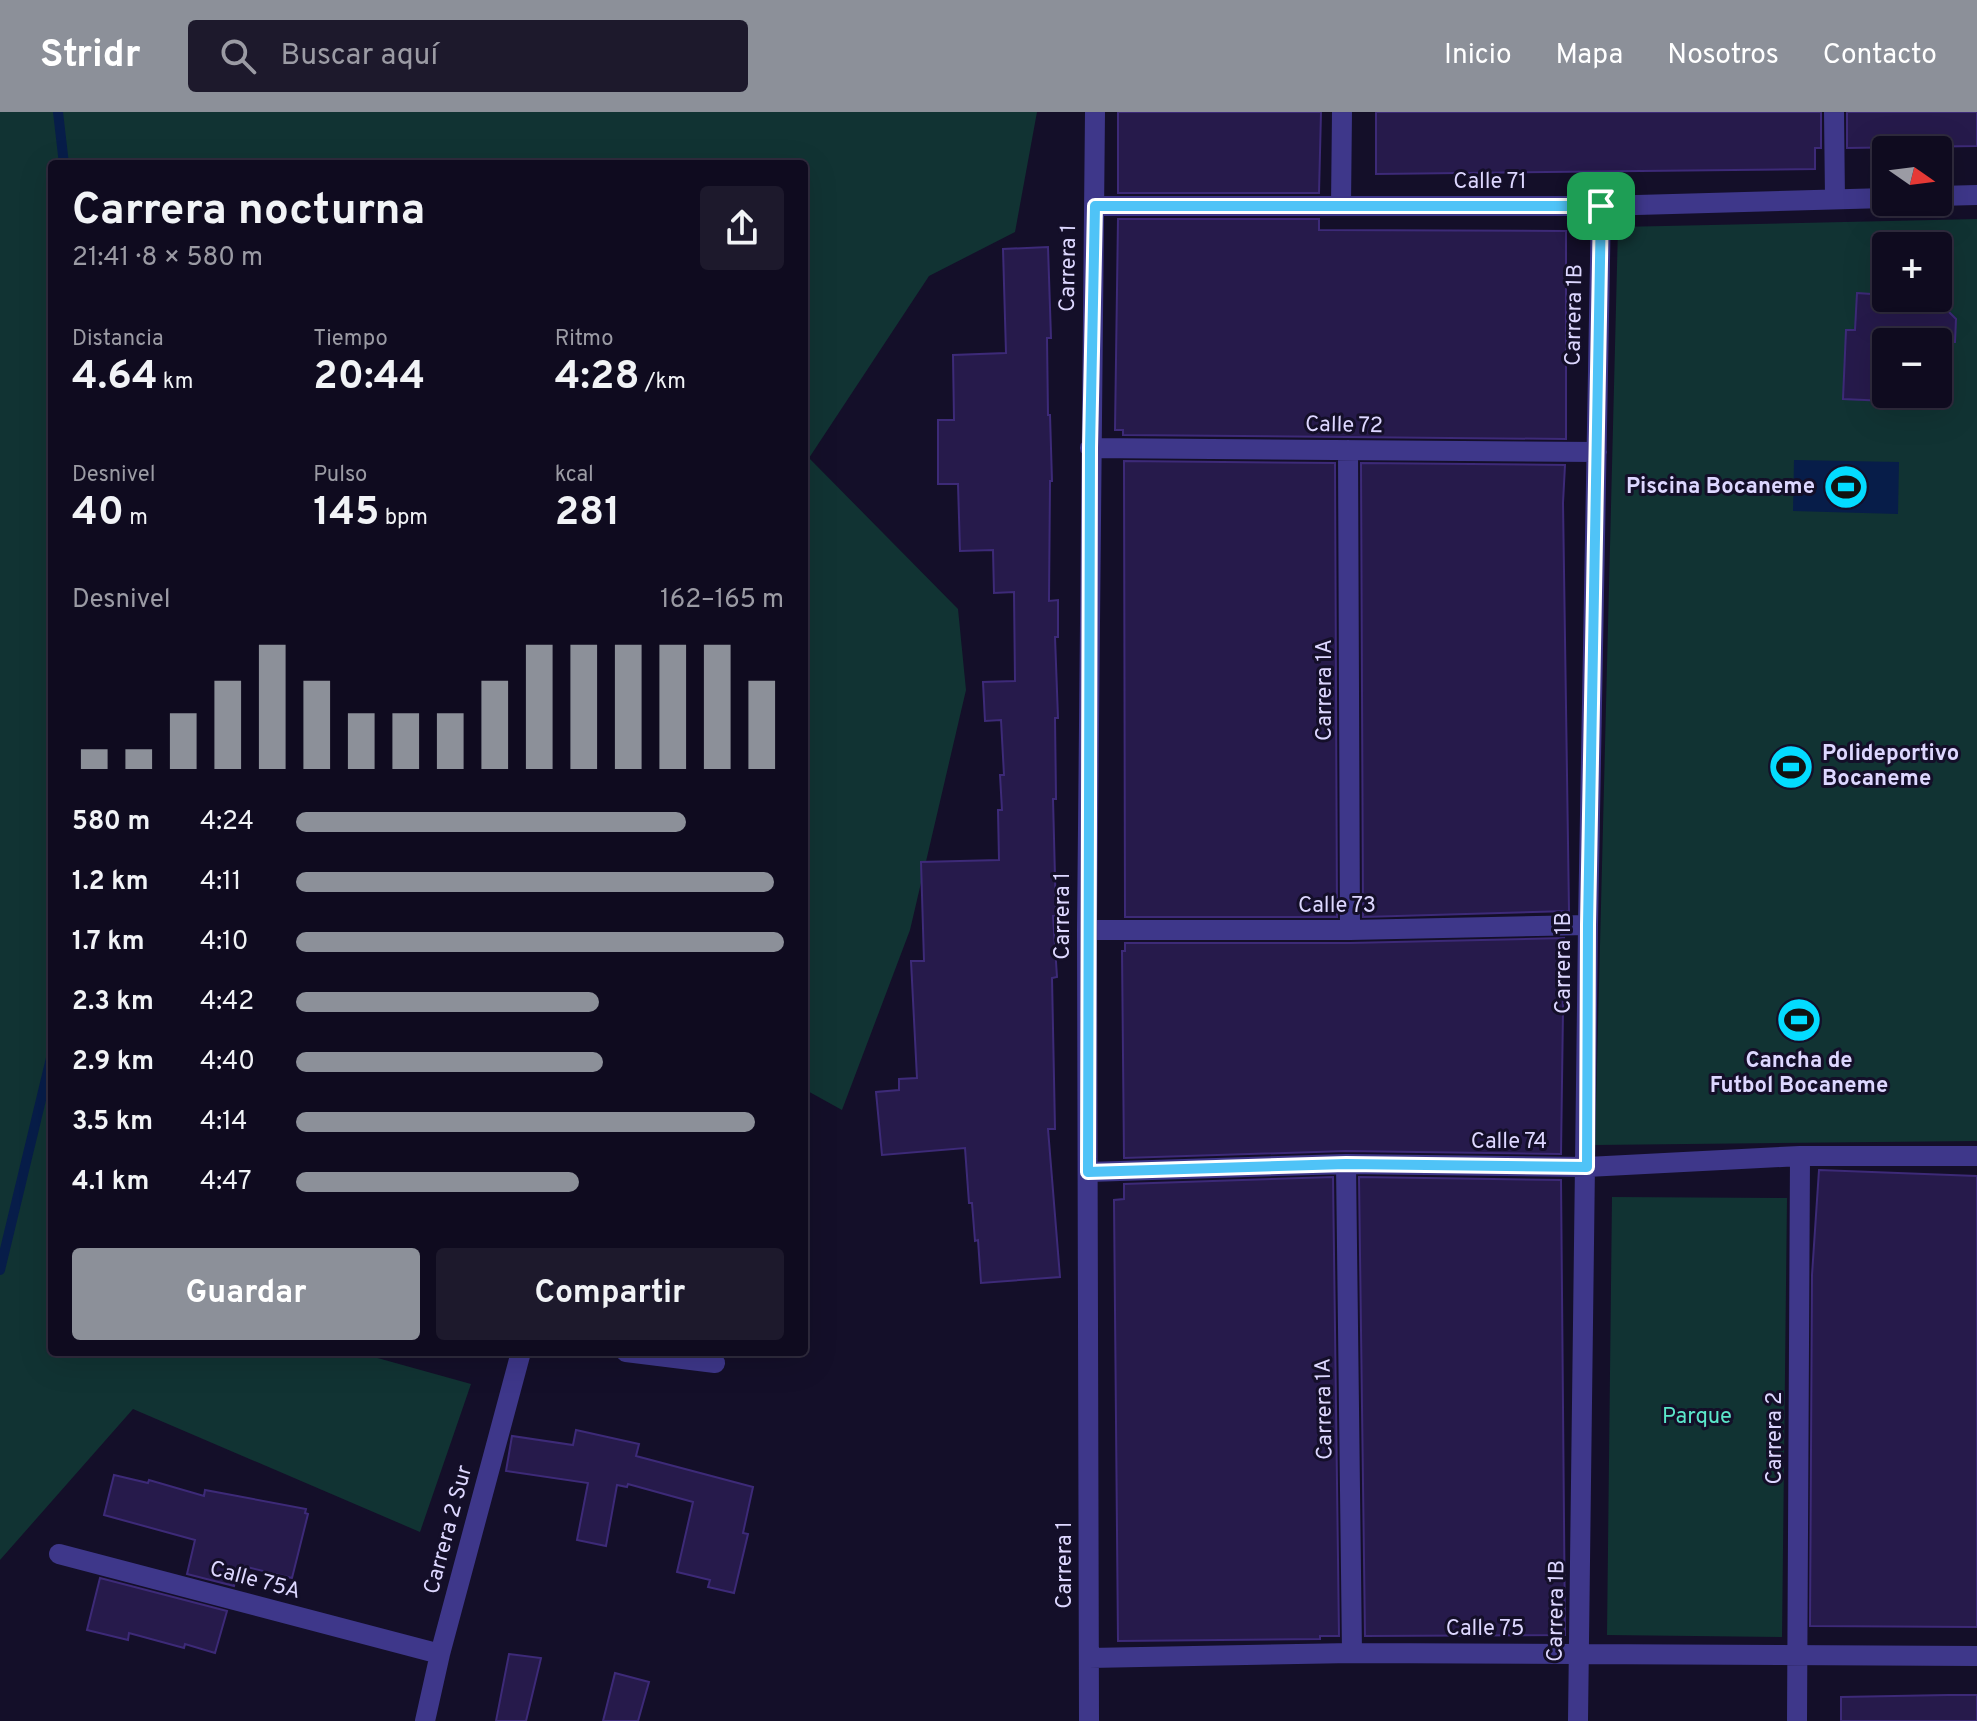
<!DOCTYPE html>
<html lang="es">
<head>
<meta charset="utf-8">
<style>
  :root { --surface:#0f0b1f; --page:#1d192c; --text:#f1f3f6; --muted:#9b9ba4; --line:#2f2b3d; --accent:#8c9099 }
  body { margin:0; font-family:Overpass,sans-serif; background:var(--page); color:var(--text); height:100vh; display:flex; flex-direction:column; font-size:30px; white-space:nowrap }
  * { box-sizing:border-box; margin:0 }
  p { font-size:26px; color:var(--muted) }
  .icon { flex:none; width:44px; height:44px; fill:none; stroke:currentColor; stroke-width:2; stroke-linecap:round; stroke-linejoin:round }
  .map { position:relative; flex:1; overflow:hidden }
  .side { position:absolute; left:48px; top:48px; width:760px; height:1196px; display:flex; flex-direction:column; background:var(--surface); border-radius:8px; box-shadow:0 8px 32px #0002,0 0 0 2px var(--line) }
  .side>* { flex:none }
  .needle { width:52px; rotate:104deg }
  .fabs { position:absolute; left:1872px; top:24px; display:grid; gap:16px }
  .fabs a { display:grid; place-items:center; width:80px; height:80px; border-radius:8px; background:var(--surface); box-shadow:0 8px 32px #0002,0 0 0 2px var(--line); font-size:40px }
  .pin { position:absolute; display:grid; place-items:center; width:68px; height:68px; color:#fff; margin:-34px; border-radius:16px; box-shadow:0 4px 12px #0006 }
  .round { display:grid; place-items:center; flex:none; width:84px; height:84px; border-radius:8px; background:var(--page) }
  .headline { display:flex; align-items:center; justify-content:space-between; height:136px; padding:0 24px }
  h1 { font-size:44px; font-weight:700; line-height:60px }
  .figures { display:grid; grid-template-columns:repeat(3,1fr); gap:12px; height:136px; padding:8px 24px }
  .figures div { display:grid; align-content:center }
  .figures b { font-size:40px; font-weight:700 }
  .figures small { font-size:22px; font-weight:400 }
  .figures p { font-size:22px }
  .chart { height:224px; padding:16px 24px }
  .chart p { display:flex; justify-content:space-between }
  .chart svg { width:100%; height:144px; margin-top:8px; stroke:var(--accent); stroke-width:6 }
  .primary-button { display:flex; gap:16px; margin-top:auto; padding:16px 24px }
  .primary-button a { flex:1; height:92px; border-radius:8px; background:var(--accent); color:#fff; font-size:32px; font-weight:700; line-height:92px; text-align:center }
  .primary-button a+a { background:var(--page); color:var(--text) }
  ul { padding:0 24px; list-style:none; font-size:26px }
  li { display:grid; grid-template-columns:128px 96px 1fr; align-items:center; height:60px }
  li i { height:20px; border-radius:10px; background:var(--accent) }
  header { display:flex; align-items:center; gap:48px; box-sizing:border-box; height:112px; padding:0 40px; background:var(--accent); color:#fff }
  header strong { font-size:38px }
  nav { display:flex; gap:44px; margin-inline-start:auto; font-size:28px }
  .search { width:560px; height:72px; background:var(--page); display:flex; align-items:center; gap:20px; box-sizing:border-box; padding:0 28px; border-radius:8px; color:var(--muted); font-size:30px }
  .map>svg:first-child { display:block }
  .green { fill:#133; fill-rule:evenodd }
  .water { fill:#071d49 }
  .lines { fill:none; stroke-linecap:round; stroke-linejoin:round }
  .stream { stroke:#071d49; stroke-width:10 }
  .building { fill:#261a4b; stroke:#3d2a78; stroke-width:2 }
  .minor { stroke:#3e378a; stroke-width:20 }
  .route-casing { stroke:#fff; stroke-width:16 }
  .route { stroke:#4fc3f7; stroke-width:10 }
  .labels { text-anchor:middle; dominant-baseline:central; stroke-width:6; stroke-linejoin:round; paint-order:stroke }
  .street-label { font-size:22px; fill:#ddd7ff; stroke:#140f29 }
  .poi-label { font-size:22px; font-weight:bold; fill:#ddd7ff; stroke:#140f29; text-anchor:end }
  .park-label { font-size:22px; fill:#5be7ca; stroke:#140f29 }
</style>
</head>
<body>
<header>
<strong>Stridr</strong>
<div class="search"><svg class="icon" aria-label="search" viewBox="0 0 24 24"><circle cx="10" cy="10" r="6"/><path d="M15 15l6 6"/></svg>Buscar aquí</div>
<nav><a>Inicio</a><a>Mapa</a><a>Nosotros</a><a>Contacto</a></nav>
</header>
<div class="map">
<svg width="1977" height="1609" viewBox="0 0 1977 1609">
  <rect width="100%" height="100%" fill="#140f29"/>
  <path class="green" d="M0,0H1037L1015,120L929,164L809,346L958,497L966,578L910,818L842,998L804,977V52H52V1240H356L471,1272L420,1420L133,1297L0,1448Z
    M1977,107V1029L1595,1033L1618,115ZM1886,134H1938V186H1886ZM1886,230H1938V282H1886Z
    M1612,1085L1787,1086L1782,1525L1607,1523Z"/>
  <path class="water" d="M1794,348L1899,350L1898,402L1793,399Z"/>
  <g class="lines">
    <path class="stream" d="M58,0L64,52
      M0,1158L52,942"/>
  </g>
  <path class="building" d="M1118,0H1321L1319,81H1118Z
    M1376,0H1821V36H1815V57L1376,62Z
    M1847,0H1977V34L1847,36Z
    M1118,107H1319V118L1566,119V327L1123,323V318H1115Z
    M1048,135L1051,226H1047L1048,303H1050L1052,369H1050L1049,489L1058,488V525H1055L1058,606H1055L1056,687H1053L1056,804H1053L1057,865L1052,866L1055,1017H1048L1060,1165L981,1171L978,1128L975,1129L972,1091H969L965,1036L882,1043L876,980L899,978V967L917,966L911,849H924L921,750L999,748L998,698H1002L1000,663H1004L1001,608L985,609L983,570L1015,569L1014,480L994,481L993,438L960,439L958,372H938V308H954L953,243L1006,241L1003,137Z
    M1857,181L1886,183V186H1935L1956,207L1955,230H1886V289L1843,287L1846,218H1855Z
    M1124,349L1335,351L1337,805H1125Z
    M1361,351L1565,353L1563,391L1569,799L1363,805Z
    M1564,826L1561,1042L1346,1039L1124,1046L1122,839H1125V831H1350Z
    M1819,1058L1977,1064V1515L1810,1514L1812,1163Z
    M1333,1065L1339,1524H1320V1527L1118,1529L1114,1088L1124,1087V1072Z
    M1359,1065L1561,1068L1565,1523L1365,1524Z
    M576,1318L639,1332L636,1344L753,1375L743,1421L748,1422L734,1481L708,1475L710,1468L677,1460L693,1390L628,1372L627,1375L617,1373L606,1434L577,1428L588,1371L506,1359L512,1324L573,1333Z
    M114,1363L148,1371L149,1368L204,1384L205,1378L306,1397L305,1401L308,1402L292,1466L239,1453L234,1474L187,1462L195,1428L104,1403Z
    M100,1466L227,1499L215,1541L185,1532L184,1536L129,1521L128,1528L87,1518Z
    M509,1542L541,1546L526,1609H496Z
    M615,1561L649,1570L638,1609H603Z
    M1948,1583H1977V1609H1841V1585Z"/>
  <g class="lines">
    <path class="minor" d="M1834,0L1835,87
      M1938,84L1977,83
      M1341,93L1342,0
      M1095,94H1601L1886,86
      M1090,336L1597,340
      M1348,338L1350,818
      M1087,818H1350L1588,813
      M1346,1052L1352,1541
      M1088,1060L1346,1052L1587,1055L1800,1044H1977
      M626,1240L715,1251
      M59,1442L440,1542
      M1089,1546L1352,1541L1977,1544
      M425,1609L440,1542L521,1240
      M1089,1609L1087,818L1095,0
      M1578,1609L1588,813L1601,94
      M1797,1609L1800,1044"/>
  </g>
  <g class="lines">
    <g class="route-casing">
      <path id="route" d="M1095,94H1601L1588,813L1587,1055L1346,1052L1088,1060L1090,336Z"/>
    </g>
    <use href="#route" class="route"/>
  </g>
  <defs>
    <g id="stadium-disc" transform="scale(2.3)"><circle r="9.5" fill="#03dbff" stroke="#140f29"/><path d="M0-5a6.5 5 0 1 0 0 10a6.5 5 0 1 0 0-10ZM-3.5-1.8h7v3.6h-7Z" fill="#111"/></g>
  </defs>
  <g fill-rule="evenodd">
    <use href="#stadium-disc" x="1846" y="375"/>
    <use href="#stadium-disc" x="1791" y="655"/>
    <use href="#stadium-disc" x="1799" y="908"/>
  </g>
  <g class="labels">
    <g class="street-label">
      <text x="1490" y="70">Calle 71</text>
      <text transform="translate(1069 156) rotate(-89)">Carrera 1</text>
      <text transform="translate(1575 203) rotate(-89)">Carrera 1B</text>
      <text transform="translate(1344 314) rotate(1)">Calle 72</text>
      <text transform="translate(1325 578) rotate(-90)">Carrera 1A</text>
      <text x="1337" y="794">Calle 73</text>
      <text transform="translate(1063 804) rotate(-90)">Carrera 1</text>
      <text transform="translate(1564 851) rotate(-90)">Carrera 1B</text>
      <text x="1509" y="1030">Calle 74</text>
      <text transform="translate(1325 1297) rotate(-91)">Carrera 1A</text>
      <text transform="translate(1775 1326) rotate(-90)">Carrera 2</text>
      <text transform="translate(449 1418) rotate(-75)">Carrera 2 Sur</text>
      <text transform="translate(1065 1453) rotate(-90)">Carrera 1</text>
      <text transform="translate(255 1469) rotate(15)">Calle 75A</text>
      <text transform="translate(1557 1499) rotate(-89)">Carrera 1B</text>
      <text x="1485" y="1517">Calle 75</text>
    </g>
    <g class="poi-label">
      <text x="1815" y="375">Piscina Bocaneme</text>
      <text x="1822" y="642" text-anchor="start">Polideportivo<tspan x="1822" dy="25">Bocaneme</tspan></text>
      <text x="1799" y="949" text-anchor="middle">Cancha de<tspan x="1799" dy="25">Futbol Bocaneme</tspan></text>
    </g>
    <g class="park-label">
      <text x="1697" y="1305">Parque</text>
    </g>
  </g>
</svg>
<div class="fabs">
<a><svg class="needle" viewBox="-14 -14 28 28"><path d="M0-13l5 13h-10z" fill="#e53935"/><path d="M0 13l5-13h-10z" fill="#9b9ba4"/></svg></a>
<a>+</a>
<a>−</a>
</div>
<div class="pin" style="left:1601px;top:94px;background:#1e9e55"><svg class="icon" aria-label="arrive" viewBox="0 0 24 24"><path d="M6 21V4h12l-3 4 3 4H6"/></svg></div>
<section class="side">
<div class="headline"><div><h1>Carrera nocturna</h1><p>21:41 · 8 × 580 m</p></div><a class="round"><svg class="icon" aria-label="share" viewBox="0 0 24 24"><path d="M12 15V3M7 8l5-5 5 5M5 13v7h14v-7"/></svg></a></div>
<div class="figures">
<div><p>Distancia</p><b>4.64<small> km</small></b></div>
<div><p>Tiempo</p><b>20:44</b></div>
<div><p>Ritmo</p><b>4:28<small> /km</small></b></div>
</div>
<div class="figures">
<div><p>Desnivel</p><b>40<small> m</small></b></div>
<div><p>Pulso</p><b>145<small> bpm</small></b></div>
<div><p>kcal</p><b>281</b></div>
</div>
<div class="chart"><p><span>Desnivel</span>162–165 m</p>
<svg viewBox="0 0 160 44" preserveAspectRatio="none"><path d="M5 44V38M15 44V38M25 44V27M35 44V17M45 44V6M55 44V17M65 44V27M75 44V27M85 44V27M95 44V17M105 44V6M115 44V6M125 44V6M135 44V6M145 44V6M155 44V17"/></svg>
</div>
<ul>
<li><b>580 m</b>4:24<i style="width:80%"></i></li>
<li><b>1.2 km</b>4:11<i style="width:98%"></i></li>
<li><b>1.7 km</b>4:10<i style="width:100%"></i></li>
<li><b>2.3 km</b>4:42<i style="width:62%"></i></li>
<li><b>2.9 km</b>4:40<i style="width:63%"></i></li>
<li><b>3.5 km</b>4:14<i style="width:94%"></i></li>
<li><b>4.1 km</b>4:47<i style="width:58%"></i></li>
</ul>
<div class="primary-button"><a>Guardar</a><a>Compartir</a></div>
</section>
</div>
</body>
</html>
